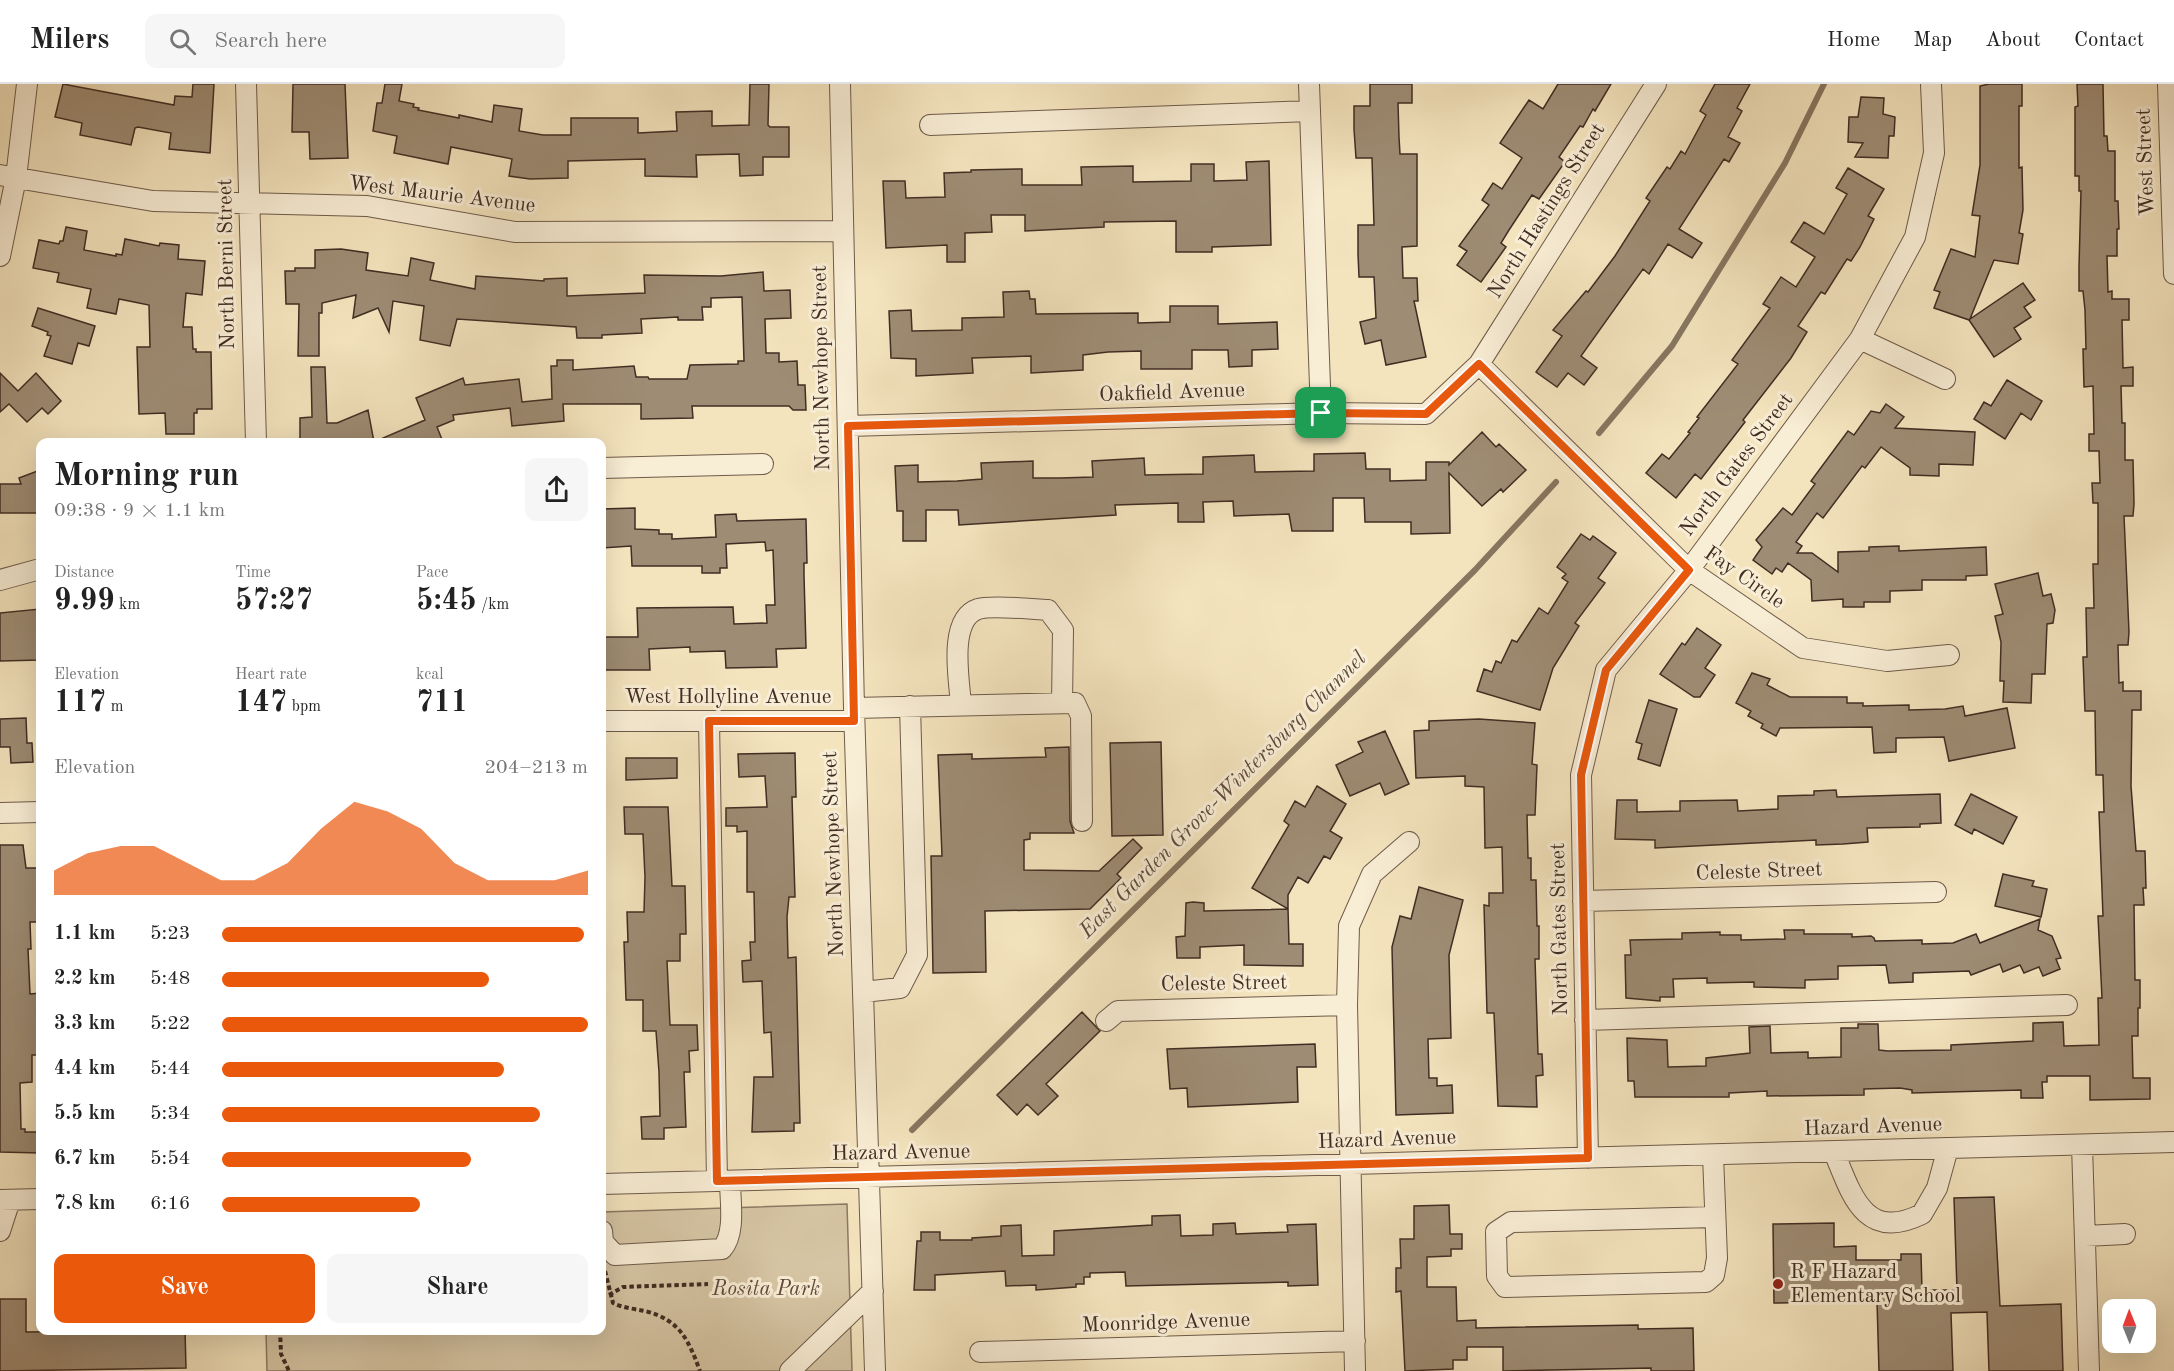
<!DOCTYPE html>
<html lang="en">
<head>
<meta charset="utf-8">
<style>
  :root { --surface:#fff; --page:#f6f6f6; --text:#222; --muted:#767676; --line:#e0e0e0; --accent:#ea580c }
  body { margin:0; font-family:"Old Standard TT",serif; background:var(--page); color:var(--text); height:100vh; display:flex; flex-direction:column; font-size:22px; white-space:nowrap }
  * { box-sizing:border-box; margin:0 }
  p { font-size:20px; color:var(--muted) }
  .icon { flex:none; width:33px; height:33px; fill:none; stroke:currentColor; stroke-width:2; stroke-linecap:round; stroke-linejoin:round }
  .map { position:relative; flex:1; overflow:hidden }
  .sheet { position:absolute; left:36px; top:354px; width:570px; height:897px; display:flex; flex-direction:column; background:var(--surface); border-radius:12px; box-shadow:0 6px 24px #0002 }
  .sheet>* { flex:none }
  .needle { width:39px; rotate:359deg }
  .fabs { position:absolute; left:2102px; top:1215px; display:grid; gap:12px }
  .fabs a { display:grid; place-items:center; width:54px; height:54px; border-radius:12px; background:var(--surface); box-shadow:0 6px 24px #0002; font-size:30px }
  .pin { position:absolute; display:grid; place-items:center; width:51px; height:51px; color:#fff; margin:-26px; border-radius:12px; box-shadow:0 3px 9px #0006 }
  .round { display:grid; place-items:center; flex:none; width:63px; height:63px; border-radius:12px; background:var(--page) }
  .head { display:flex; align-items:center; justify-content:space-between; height:102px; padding:0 18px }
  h1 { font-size:33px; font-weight:800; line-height:45px }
  .figures { display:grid; grid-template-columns:repeat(3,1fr); gap:9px; height:102px; padding:6px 18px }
  .figures div { display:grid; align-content:center }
  .figures b { font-size:30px; font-weight:800 }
  .figures small { font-size:16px; font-weight:400 }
  .figures p { font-size:16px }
  .chart { height:168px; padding:12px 18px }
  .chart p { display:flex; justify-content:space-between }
  .chart svg { width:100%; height:108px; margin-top:6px; fill:var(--accent); opacity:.7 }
  .cta { display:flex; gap:12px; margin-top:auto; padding:12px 18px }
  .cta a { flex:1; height:69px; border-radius:12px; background:var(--accent); color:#fff; font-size:24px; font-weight:800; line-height:69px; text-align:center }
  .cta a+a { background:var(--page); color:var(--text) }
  ul { padding:0 18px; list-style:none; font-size:20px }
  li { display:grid; grid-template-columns:96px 72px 1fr; align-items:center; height:45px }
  li i { height:15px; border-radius:8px; background:var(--accent) }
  header { display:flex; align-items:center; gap:36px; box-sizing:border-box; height:84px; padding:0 30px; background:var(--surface); border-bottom:2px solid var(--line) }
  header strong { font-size:28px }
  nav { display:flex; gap:33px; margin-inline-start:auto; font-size:21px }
  .search { width:420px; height:54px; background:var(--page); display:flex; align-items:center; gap:15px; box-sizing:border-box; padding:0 21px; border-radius:12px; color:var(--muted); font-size:22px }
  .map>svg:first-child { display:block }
  .green { fill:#d6c5a4; stroke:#8c7964; stroke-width:1.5 }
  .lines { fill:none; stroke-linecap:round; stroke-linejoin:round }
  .stream { stroke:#887660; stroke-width:6 }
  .building { fill:#9e8c74; stroke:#412d23; stroke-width:1.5 }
  .minor-casing { stroke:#6e5b4a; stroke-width:22 }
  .path { stroke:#412d23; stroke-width:4; stroke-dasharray:4.5 3; stroke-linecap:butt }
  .minor { stroke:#f8edd5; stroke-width:20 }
  .route-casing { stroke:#fff; stroke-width:12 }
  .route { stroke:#ea580c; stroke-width:8 }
  .poi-dot { fill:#8f2418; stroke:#f8edd5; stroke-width:2 }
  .labels { text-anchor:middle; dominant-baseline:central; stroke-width:6; stroke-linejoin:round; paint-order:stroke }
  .street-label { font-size:21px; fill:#412d23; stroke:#f8edd5 }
  .poi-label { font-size:21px; fill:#412d23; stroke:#f8edd5; text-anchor:start }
  .park-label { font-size:21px; font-style:italic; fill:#5f4b3d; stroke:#f8edd5 }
  .water-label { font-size:22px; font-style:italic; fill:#5e4b3c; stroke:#f8edd5 }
</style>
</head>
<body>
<header>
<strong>Milers</strong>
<div class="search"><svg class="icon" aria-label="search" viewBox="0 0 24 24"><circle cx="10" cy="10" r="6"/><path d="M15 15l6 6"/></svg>Search here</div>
<nav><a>Home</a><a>Map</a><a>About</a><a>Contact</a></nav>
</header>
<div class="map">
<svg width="2174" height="1287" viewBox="0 0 2174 1287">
  <rect width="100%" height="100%" fill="#f4e4be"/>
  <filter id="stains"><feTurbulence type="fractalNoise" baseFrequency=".00333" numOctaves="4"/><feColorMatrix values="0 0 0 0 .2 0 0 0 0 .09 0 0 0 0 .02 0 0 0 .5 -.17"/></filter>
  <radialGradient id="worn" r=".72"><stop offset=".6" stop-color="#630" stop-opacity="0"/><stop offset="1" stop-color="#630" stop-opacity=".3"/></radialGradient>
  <path class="green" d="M847,1120L852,1287H267L266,1247L602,1246V1128Z"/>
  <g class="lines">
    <path class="stream" d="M1599,349L1672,262L1785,79L1824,0
      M912,1046L1475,486L1556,398"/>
  </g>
  <path class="building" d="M63,0L174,21L175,12L192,13L193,0H214L210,69L169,65L171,49L138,43L135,44L131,61L80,51L82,39L55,33Z
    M293,0H345L348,74L310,75L309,48H292Z
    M385,0H402L399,17L414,20L413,23L419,24L418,26L459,34V31L492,38L494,21L522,25L519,47L543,51H571V34H638V49L677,47L676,28L712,27V42L749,41L750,0H769L768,41L770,43H789V73H763V91L740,92L739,70L696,71L697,93L645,92V75L568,77V94L530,95L509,92L512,75L451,63L448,80L394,69L397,52L373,47L377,19H382Z
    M1370,0H1412V19H1398L1399,53L1400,70H1417V162L1402,163L1403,194H1417L1418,217H1414L1426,273L1386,281L1381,256L1365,260L1360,238L1376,234L1374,193H1359L1358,170V141H1374L1372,74H1356L1354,45V22H1370Z
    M1558,0H1611L1595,27L1593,25L1583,43L1580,42L1559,73L1565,78L1553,95L1539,115L1532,111L1509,146L1501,159L1506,163L1481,198L1457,181L1467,167L1459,162L1489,121L1482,116L1493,99L1502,105L1522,74L1500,59L1529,16L1543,25Z
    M1715,0H1750L1737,24L1742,27L1728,53L1740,59L1729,78L1724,75L1679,145L1702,159L1692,174L1668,160L1649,190L1643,185L1581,272L1597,284L1584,301L1568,289L1557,303L1536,288L1562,252L1553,246L1586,207L1588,208L1615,172L1650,117L1646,114L1667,83L1670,85L1681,67L1685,70L1706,31L1700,27Z
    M1989,0H2022V22H2019V84L2022,83L2023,126L2019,149L2023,150L2018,180L1994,176L1970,235L2023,199L2035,216L2024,223L2031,233L2014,244L2021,255L1994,273L1969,236L1934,224L1940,208L1934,206L1951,165L1975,173L1980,132L1972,131L1980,81V2Z
    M2077,0H2103L2104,52H2107L2108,67H2115V117H2118L2119,145H2117V172H2107L2108,208L2112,207V215H2129V236H2122L2123,284L2133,283V302H2121L2122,339H2125V376H2133L2134,420L2133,432H2124L2129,548L2128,561H2118L2119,599L2123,598V607H2141V626H2132L2131,702L2136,767H2145L2146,804H2143L2144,821H2134L2135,896H2140V924H2138V952H2132L2133,994H2150V1015L2090,1016V992H2047V998H2042L2043,1014H2021V1006L1912,1009V1006L1900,1004L1864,1005V1011L1767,1012V1007L1729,1009V1013H1635L1634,997H1628L1627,954L1667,956L1668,983L1706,982V974L1750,969L1749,943L1770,942L1771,969L1808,968V974L1841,973V944H1858V940H1878L1879,966L1888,967L1951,966V961L2033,957V939L2063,938L2064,962L2099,961L2098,914H2102L2098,832H2103L2099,728H2104L2103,691H2096L2095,627H2085L2083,573H2087L2086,524H2094L2093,480H2098V419H2093L2092,399H2100L2099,367H2089V350H2094L2093,302L2084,303L2083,265H2086L2085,226L2083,207H2079V183L2081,107H2079V92H2075V23L2078,22Z
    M1861,13L1884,14L1883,30L1895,33L1894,52H1889L1888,74L1855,73L1863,59L1848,58L1849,33H1858Z
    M1269,77L1271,161L1212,163V168H1176V137L1104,138V143L1025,147V131H991L992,148L965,149V178H947V161L886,164L883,97H905L906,114L945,113L944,89L971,88V86L1022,85V101H1082L1081,83L1133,82V98L1191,97V80H1214V97L1247,96L1246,78Z
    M1848,84L1884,105L1868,132L1874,135L1860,163L1851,177L1847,175L1825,210L1821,208L1798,242L1807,248L1791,274L1743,336L1745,338L1701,395L1695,390L1676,414L1646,389L1662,370L1669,375L1690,349L1688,348L1699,334L1697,333L1738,280L1732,276L1770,224L1763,220L1781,193L1796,203L1815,173L1791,158L1804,138L1824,150L1847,110L1836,104Z
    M66,143L87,147L84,166L116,172V170L122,171L125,155L159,162L160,159L179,161L178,175L205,177L202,211L186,209L183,243H192L193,265H196V268H211L212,325H197V329H194V350H166L165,329L139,330L137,263H150L149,221L119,215L116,230L87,224L91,205L57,198L59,189L33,184L39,156L59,160L60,157H63Z
    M341,165L368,169L366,186L408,192L411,174L434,179L430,196L475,205L476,192L544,197V195L567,194V212L645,209L644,191L721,192L763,188L764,207L790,206L791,234L765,235L766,269H779V278L797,277L798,301H805L806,326H793L789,322H692L693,334L641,335V320H563L564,337L512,342L510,324L453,331L454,336L437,343L443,358H300V334L312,333L311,283H325L327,339H337L368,326L374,358L425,336L416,314L463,294L465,301L519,295L522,318L552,315L551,282H557V276H573V286L634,282L636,293H648L649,295H687L690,281L738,280V277H744L742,213L711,214V223H702L703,236H678V233L641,235L642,249L602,251V254H577L576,243L457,235L450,262L420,256L424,222L393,217L389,248L378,224L353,234L356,211L322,219V229H319V272H298L299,220H286L285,187H295V184H315V166Z
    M1029,207L1030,215H1035L1036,230L1138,229V239L1170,238V222H1218V240L1277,238L1278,265L1252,266V282L1229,283L1228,266H1192V285H1141V267L1108,268L1083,271V286L1031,289V272L972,274L973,289L916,292V275L891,274L889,227L911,226L912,247L962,246V234L1004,233L1003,208Z
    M38,224L95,242L89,262L78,259L72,280L44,272L51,252L47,251L48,248L32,242Z
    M0,289L18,307L36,289L61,317L48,330L42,324L27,338L9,320L0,328Z
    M2007,296L2042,317L2031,336L2021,329L2005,355L1974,335L1984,318L1991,322Z
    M1886,320L1904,333L1895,344L1975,348L1973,381L1939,380V392L1910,391V384L1881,363L1865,384L1862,382L1823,434L1817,429L1796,458L1802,462L1797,469H1812L1838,488V468L1869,467V463L1899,462V467L1986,463L1987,491L1966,492V496H1922V506L1890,507V518H1864V523H1843V515L1812,517L1811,496L1788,479L1782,488L1776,484L1772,490L1753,476L1762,463L1756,456L1783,424L1792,431L1815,400L1811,397L1848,347L1854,351L1871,327L1880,329Z
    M1482,348L1496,363L1499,360L1526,386L1503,408L1501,405L1482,422L1449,389L1450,449L1411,450V438H1365L1364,414H1333V447H1292L1289,430L1234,432L1233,417L1203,418L1204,438H1178V419L1115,421L1116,431L959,441L958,426H926V457H903V427H897L895,382L918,381V398L957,397L982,395L981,379L1033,377V394H1060L1093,393L1092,377L1144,374L1145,391L1203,390V373L1254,371L1255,388L1314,387V370L1365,369L1366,385H1390V397L1426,396V378H1449V381Z
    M40,386V429H0V400H21L19,394Z
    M635,424V445L659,446V450H672V455L716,453L715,431L736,430L737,437L806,435L807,479H804V491L806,564L776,565L777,583L726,584L725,567L690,568V563L649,565L650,586H602V553H638L637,524L733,523L734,540L767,539L766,521H775L773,466L766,467L765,458L726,460L727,484H720V489H702V482H632L631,462L602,464V425Z
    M1581,450L1590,456L1593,452L1616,469L1598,494L1605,499L1575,539L1579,542L1553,584L1540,626L1477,607L1484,585L1492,588L1496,577L1501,579L1512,556L1517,558L1539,524L1548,530L1568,498L1562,494L1566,490L1557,483Z
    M2038,489L2043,512L2051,510L2055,526L2053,539L2047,540L2045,590H2032L2031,619L2003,618L2004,597H2000L2001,558L1995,532L2003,530L1995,500Z
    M40,525V576L0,577V529Z
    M1697,544L1721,561L1705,584L1715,591L1700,613H1694L1660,590L1682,559L1685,561Z
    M1752,589L1770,595L1767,601L1790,613H1847V619H1863V622L1909,621V626L1945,625L1963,622L1965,632L2007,624L2015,664L1949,677L1944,653L1896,654V668L1874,669L1872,643L1780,644L1776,652L1761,644L1763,640L1748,632L1751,627L1736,619Z
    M1649,616L1677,625L1660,682L1638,675L1642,660L1636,658Z
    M26,634L27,659H32L33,678L11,679L10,663H0V635Z
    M1479,635L1535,639L1532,680L1537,681L1535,731H1527L1528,774H1531V796H1536L1537,842H1539V875H1535L1538,970H1542L1543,991L1536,992L1537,1023L1498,1022L1494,929H1487L1484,821L1489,822V809H1503L1502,763L1485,764L1484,703L1465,702V692L1416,694L1414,647L1429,646V637Z
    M1385,647L1409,700L1385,711L1380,699L1350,712L1336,681L1363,668L1358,658Z
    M1161,658L1163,751L1112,752L1110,659Z
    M1069,663L1070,737L1074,749H1030V755L1024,756V786L1099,787L1133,755L1142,764L1117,790L1121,794L1090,825L985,827L986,888L933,889L931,772H942L938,671L972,670V675L1046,673L1045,664Z
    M795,669L796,713H792L795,813H789L787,833L788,874L796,873L800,1039H794V1047L752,1048L754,993H773L771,948L764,949L762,897L743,898L742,877L751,876L750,858H755L754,808H747V747L737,748V742H726V724L767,723L765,692L739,693L738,670Z
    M626,674H677V694L626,696Z
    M1317,702L1346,720L1330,747L1342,754L1330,775L1324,772L1308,799L1298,793L1288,811V825L1252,804L1289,741L1284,737L1295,717L1305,723Z
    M1836,706L1837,713L1940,710L1941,739L1920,740V743L1867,744L1868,758L1843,760L1816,761V756L1655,764V756L1615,755L1617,716H1637V728L1680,727V717L1737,716L1738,727L1778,725V712L1814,711V707Z
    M1971,710L2017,733L2003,760L1974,745L1972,750L1955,741Z
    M624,723H668L672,802H685L686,850H680V877H667L670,941H697L698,966L689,967L690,988H684L686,1043L664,1044V1055H642L641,1033L660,1032L659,988L656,947H643V916H626L624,858H628L627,828H644L645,793L643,750H625Z
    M0,761H23L26,784H40V838H30L31,865H28L30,910L40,909V971H32V998L20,999L21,1045H25V1048H39L40,1069L0,1068Z
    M2003,790L2034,797L2032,802L2047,805L2041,833L1995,822Z
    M1419,803L1463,816L1449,871L1451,954L1428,955L1429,994H1437V1002L1452,1001L1453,1029L1396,1031L1392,863L1400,832L1411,835Z
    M1193,818L1204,819V827L1288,825L1289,860H1303V882L1244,881V861L1200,863V874H1177L1176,853L1185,852L1186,819Z
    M2040,835L2038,846L2052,852L2061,874L2056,875L2060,885L2043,892L2039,883L2024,889L2020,881L2003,888L2000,880L1971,891L1969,887L1913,889V898L1889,899L1886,881L1838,882V895L1805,896V904L1754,903V898L1707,899V894L1673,895L1674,913H1660V917L1626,914L1625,871H1631L1630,856L1682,855V849L1720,848V851H1741V856L1785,855L1784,846H1804V850H1852V853L1871,852L1874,854L1875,857L1922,856V860L1953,859L1976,850L1980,859Z
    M1082,928L1100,947L1046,1000L1058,1012L1038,1031L1027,1020L1017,1031L997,1011Z
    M1315,960L1316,983H1297L1298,1018L1188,1023L1187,1004L1170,1005L1167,965Z
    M1994,1113L2000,1222L2061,1220L2063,1287H1989L1987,1228L1951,1229L1953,1287H1879L1877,1217L1774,1219L1773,1140L1834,1139V1163L1856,1162V1176H1901V1170H1921L1922,1206H1957L1954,1114Z
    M1449,1121L1450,1150H1462V1165H1451V1172L1427,1173V1203H1456L1457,1237L1476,1236V1244L1638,1241V1245L1693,1244L1694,1287H1651V1284L1503,1287V1263H1467V1276H1453V1285L1405,1287L1401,1207L1396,1208V1184H1401L1400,1155H1414V1122Z
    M1180,1131L1181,1152L1213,1151V1140L1235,1139L1236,1150L1288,1148L1287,1141L1316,1140L1318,1201L1288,1202V1198L1126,1202L1125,1188L1090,1189V1193H1084V1200H1076V1203L1036,1206V1201L1006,1202L1005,1187L935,1191V1206H914L917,1157H921V1148H940V1156H972V1154L1001,1152V1142L1021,1141L1022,1172L1054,1171V1147L1152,1141V1132Z
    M0,1215H26V1248L185,1246L186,1284L0,1287Z"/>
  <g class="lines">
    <g class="minor-casing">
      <path id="minor" d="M246,0L256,358
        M840,0L854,624L875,1287
        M1309,0L1321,329
        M2168,0L2174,190
        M930,41L1310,27
        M0,91L153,117L367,122L515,148L843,147
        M0,172L16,94L27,0
        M1860,255L1945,295
        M1479,280L1689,486L1803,564L1887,577L1949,571
        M848,342L1321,329L1426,330L1479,280L1656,0
        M602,384L763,380
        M0,496L40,485
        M961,620C959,595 948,535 978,525C989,521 1034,525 1048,526L1063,546L1062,619
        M854,624L1075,619L1081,632L1082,737
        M602,637H854
        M709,637L717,1097
        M0,729L40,728
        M1583,817L1936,808
        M863,908L900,904L917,871L910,622
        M1585,936L2067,921
        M1106,937L1118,927L1347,921
        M2082,1061L2089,1287
        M1834,1068C1852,1112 1865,1158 1922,1130L1937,1104L1948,1064
        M1713,1071L1717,1174L1714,1191L1706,1198L1505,1203L1497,1192L1496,1148L1511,1138L1715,1133
        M1588,1074L1581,691L1606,586L1689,486L1860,255L1915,153L1934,69L1931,0
        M602,1100L2174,1058
        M0,1116L40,1115
        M0,1147L10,1116
        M602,1147L603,1158L615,1171L722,1165C736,1149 730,1117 730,1097
        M2085,1152L2125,1150
        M980,1268L1355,1257
        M790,1287L873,1207
        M1355,1287L1347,921L1349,842L1372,790L1409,758"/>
    </g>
    <path class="path" d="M605,1187L613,1219C623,1224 635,1225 645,1227C680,1236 688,1255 700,1287
      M609,1211L623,1203L708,1200
      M280,1246L281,1270L289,1287"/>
    <use href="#minor" class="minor"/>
  </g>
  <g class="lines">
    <g class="route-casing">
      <path id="route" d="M1479,280L1689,486L1606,586L1581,691L1588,1074L717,1097L709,637H854L848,342L1321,329L1426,330Z"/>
    </g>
    <use href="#route" class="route"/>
  </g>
  <circle class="poi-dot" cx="1778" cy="1200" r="6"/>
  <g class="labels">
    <g class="street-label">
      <text transform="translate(2146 78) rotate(-92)">West Street</text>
      <text transform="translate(442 111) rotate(7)">West Maurie Avenue</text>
      <text transform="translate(1547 127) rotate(-58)">North Hastings Street</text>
      <text transform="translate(227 180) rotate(-91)">North Berni Street</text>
      <text transform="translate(822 284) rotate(-91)">North Newhope Street</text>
      <text transform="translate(1172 309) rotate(-2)">Oakfield Avenue</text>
      <text transform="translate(1737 381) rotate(-53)">North Gates Street</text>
      <text transform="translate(1744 494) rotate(35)">Fay Circle</text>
      <text x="728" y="613">West Hollyline Avenue</text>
      <text transform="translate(834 770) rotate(-92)">North Newhope Street</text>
      <text transform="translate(1759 788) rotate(-2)">Celeste Street</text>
      <text transform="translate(1560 845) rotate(-91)">North Gates Street</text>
      <text transform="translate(1224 900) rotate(-1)">Celeste Street</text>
      <text transform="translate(1873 1043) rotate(-2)">Hazard Avenue</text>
      <text transform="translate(1387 1056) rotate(-2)">Hazard Avenue</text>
      <text transform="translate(901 1069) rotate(-1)">Hazard Avenue</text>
      <text transform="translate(1166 1239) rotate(-2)">Moonridge Avenue</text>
    </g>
    <g class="poi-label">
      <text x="1790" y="1188">R F Hazard<tspan x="1790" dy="24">Elementary School</tspan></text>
    </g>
    <g class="park-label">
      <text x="766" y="1205">Rosita Park</text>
    </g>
    <g class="water-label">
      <text transform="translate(1223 711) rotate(-45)">East Garden Grove-Wintersburg Channel</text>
    </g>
  </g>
  <rect width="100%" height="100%" filter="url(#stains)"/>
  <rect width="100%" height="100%" fill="url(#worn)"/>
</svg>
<div class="fabs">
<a><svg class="needle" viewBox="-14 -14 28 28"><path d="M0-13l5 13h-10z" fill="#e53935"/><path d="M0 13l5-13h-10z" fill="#767676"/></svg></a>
</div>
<div class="pin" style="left:1321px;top:329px;background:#1e9e55"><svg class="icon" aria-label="arrive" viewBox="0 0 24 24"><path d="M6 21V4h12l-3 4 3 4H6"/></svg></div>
<section class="sheet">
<div class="head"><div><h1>Morning run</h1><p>09:38 · 9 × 1.1 km</p></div><a class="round"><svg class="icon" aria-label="share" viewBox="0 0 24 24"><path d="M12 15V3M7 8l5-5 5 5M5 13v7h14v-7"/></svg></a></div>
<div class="figures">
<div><p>Distance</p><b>9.99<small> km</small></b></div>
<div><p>Time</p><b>57:27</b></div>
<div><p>Pace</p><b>5:45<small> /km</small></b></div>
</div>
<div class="figures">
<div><p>Elevation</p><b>117<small> m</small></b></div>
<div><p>Heart rate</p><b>147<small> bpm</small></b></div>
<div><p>kcal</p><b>711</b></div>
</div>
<div class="chart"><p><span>Elevation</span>204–213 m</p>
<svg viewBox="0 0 160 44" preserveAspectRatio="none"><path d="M0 44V34L10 27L20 24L30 24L40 31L50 38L60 38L70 31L80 17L90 6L100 10L110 17L120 31L130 38L140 38L150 38L160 34V44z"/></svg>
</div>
<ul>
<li><b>1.1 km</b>5:23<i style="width:99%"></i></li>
<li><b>2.2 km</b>5:48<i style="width:73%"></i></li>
<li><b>3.3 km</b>5:22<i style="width:100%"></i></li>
<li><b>4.4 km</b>5:44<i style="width:77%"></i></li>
<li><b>5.5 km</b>5:34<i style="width:87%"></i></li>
<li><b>6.7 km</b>5:54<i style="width:68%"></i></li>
<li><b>7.8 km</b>6:16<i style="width:54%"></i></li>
</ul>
<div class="cta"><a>Save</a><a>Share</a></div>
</section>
</div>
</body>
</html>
